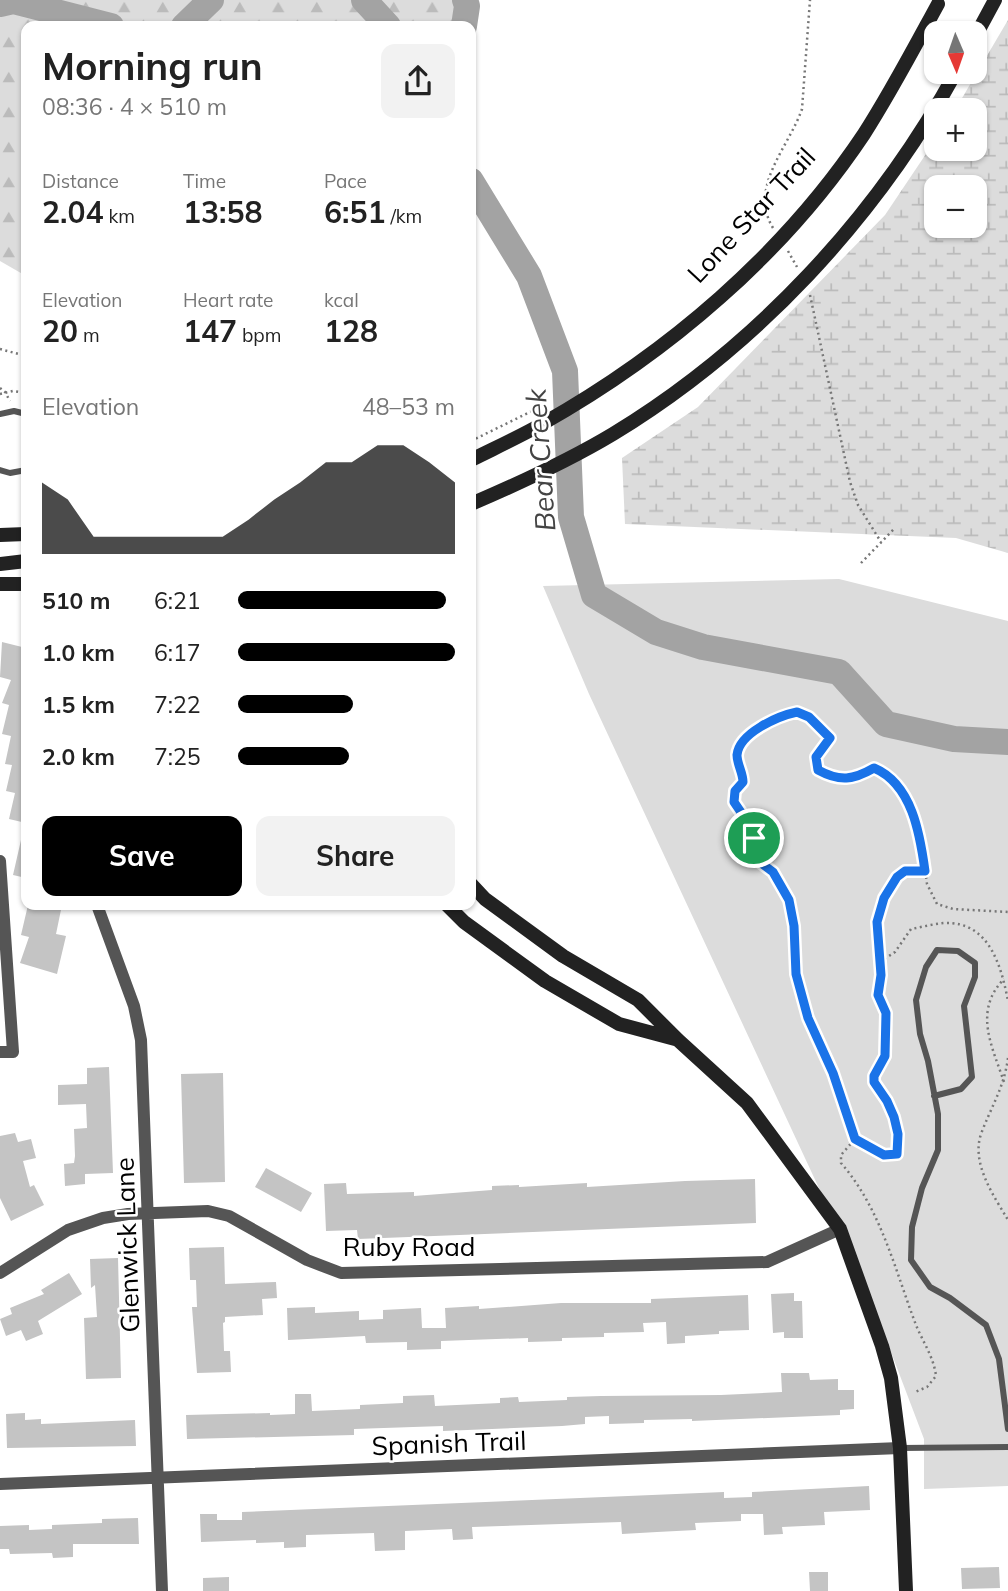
<!DOCTYPE html>
<html lang="en">
<head>
<meta charset="utf-8">
<style>
  :root { --surface:#fff; --page:#f2f2f2; --text:#222; --muted:#767676; --accent:#000 }
  body { margin:0; font-family:Mulish,sans-serif; background:var(--page); color:var(--text); height:100vh; display:flex; flex-direction:column; font-size:26px; white-space:nowrap }
  * { box-sizing:border-box; margin:0 }
  p { font-size:23px; color:var(--muted) }
  .icon { flex:none; width:38px; height:38px; fill:none; stroke:currentColor; stroke-width:2; stroke-linecap:round; stroke-linejoin:round }
  .map { position:relative; flex:1; overflow:hidden }
  .panel { position:absolute; left:21px; top:21px; width:455px; height:889px; display:flex; flex-direction:column; background:var(--surface); border-radius:14px; box-shadow:0 2px 5px #0004 }
  .panel>* { flex:none }
  .needle { width:46px; rotate:178deg }
  .tools { position:absolute; left:924px; top:21px; display:grid; gap:14px }
  .tools a { display:grid; place-items:center; width:63px; height:63px; border-radius:14px; background:var(--surface); box-shadow:0 2px 5px #0004; font-size:35px }
  .pin { position:absolute; display:grid; place-items:center; width:60px; height:60px; color:#fff; margin:-30px; border:4px solid #fff; border-radius:50%; box-shadow:0 2px 7px #0007 }
  .round { display:grid; place-items:center; flex:none; width:74px; height:74px; border-radius:14px; background:var(--page) }
  .head { display:flex; align-items:center; justify-content:space-between; height:119px; padding:0 21px }
  h1 { font-size:38px; font-weight:700; line-height:52px }
  .figures { display:grid; grid-template-columns:repeat(3,1fr); gap:10px; height:119px; padding:7px 21px }
  .figures div { display:grid; align-content:center }
  .figures b { font-size:30px; font-weight:700 }
  .figures small { font-size:19px; font-weight:400 }
  .figures p { font-size:19px }
  .chart { height:196px; padding:14px 21px }
  .chart p { display:flex; justify-content:space-between }
  .chart svg { width:100%; height:126px; margin-top:7px; fill:var(--accent); opacity:.7 }
  .primary-button { display:flex; gap:14px; margin-top:auto; padding:14px 21px }
  .primary-button a { flex:1; height:80px; border-radius:14px; background:var(--accent); color:#fff; font-size:28px; font-weight:700; line-height:80px; text-align:center }
  .primary-button a+a { background:var(--page); color:var(--text) }
  ul { padding:0 21px; list-style:none; font-size:23px }
  li { display:grid; grid-template-columns:112px 84px 1fr; align-items:center; height:52px }
  li i { height:18px; border-radius:9px; background:var(--accent) }
  .map>svg:first-child { display:block }
  .forest { fill:url(#forest-firs) }
  .wetland { fill:url(#wetland-marsh); fill-rule:evenodd }
  .green { fill:#dcdcdc }
  .lines { fill:none; stroke-linecap:round; stroke-linejoin:round }
  .river { stroke:#a3a3a3; stroke-width:26 }
  .building { fill:#c4c4c4 }
  .path { stroke:#777; stroke-width:2.5; stroke-dasharray:2 3.5; stroke-linecap:butt }
  .lane { stroke:#555; stroke-width:6 }
  .street { stroke:#555; stroke-width:12 }
  .secondary { stroke:#222; stroke-width:14 }
  .path-bridge { stroke:#777; stroke-width:2.5; stroke-dasharray:2 3.5; stroke-linecap:butt }
  .secondary-bridge { stroke:#222; stroke-width:14 }
  .route-casing { stroke:#fff; stroke-width:14 }
  .route { stroke:#1a73e8; stroke-width:9 }
  .labels { text-anchor:middle; dominant-baseline:central; stroke-width:5; stroke-linejoin:round; paint-order:stroke }
  .street-label { font-size:26px; fill:#000; stroke:#fff }
  .water-label { font-size:28px; font-style:italic; fill:#444; stroke:#fff }
</style>
</head>
<body>
<div class="map">
<svg width="1008" height="1591" viewBox="0 0 1008 1591">
  <defs>
    <pattern id="forest-firs" width="22" height="20" patternUnits="userSpaceOnUse" patternTransform="scale(1.75)"><rect width="22" height="20" fill="#dcdcdc"/><path d="M5 1l3.5 6h-7zM16 11l3.5 6h-7z" fill="#bbb"/></pattern>
    <pattern id="wetland-marsh" width="20" height="14" patternUnits="userSpaceOnUse" patternTransform="scale(1.75)"><rect width="20" height="14" fill="#dcdcdc"/><path d="M1 5h8M5 5V1M11 12h8M15 12V8" fill="none" stroke="#bbb"/></pattern>
  </defs>
  <rect width="100%" height="100%" fill="#fff"/>
  <path class="forest" d="M0,0H471L472,53L471,58V26H26V276L0,261Z"/>
  <path class="wetland" d="M1008,20V553L956,538L625,524L622,458L698,407L885,215L936,139V149H975V110H955ZM936,187H975V226H936Z"/>
  <path class="green" d="M839,579L1008,621V1486L924,1489V1439L872,1302L589,694L543,586Z"/>
  <g class="lines">
    <path class="river" d="M364,0L388,26
      M0,4L13,1L111,26
      M184,26L211,0
      M464,26L467,6L465,0
      M471,181L529,276L565,371L571,517L594,595L656,632L703,647L839,672L886,724L954,739L1008,742"/>
  </g>
  <path class="building" d="M2,642L26,648V823L9,819L15,793L6,791L12,765L5,764L11,736L2,734L9,705L2,703L11,680L0,677Z
    M21,840H26V878L13,875Z
    M28,905H62L56,934L66,936L57,974L20,963L29,937L21,935Z
    M109,1067L113,1173L85,1174V1184L65,1186L64,1164L74,1163L75,1156L74,1129L87,1128L86,1104L58,1105V1085L87,1084V1068Z
    M223,1073L225,1182L184,1183L181,1074Z
    M15,1133L18,1142L31,1139L36,1158L23,1161L30,1187L34,1185L44,1205L11,1221L0,1198V1136Z
    M266,1168L312,1193L301,1212L255,1187Z
    M755,1179L756,1223L358,1239L357,1230L326,1231L324,1184L346,1183L347,1194L414,1192V1196L492,1190V1186L519,1185V1187L587,1183V1187L685,1181Z
    M224,1247L225,1284L276,1282L277,1298L262,1299L263,1315L225,1317V1322L223,1323L224,1351H230L231,1372L197,1373L192,1307H197L196,1280H190L189,1248Z
    M118,1258L121,1378L86,1379L84,1318L97,1317L95,1285L91,1288L90,1259Z
    M69,1273L82,1294L38,1321L43,1334L26,1341L21,1330L6,1336L0,1319L12,1314L10,1308L44,1294L41,1290Z
    M794,1293V1301H802L803,1338H784V1332L773,1333L771,1294Z
    M748,1295L749,1330L719,1331V1334L685,1336V1343L667,1344L666,1322L643,1323L644,1332L604,1333V1337L562,1338V1341L528,1342V1338L441,1341V1349L407,1350V1342L366,1343L365,1336L288,1340L287,1308L315,1307V1313L359,1311V1320L383,1319V1310L421,1308L422,1328H446L445,1308L479,1306V1309L561,1303H651V1299Z
    M781,1373H809L810,1380L838,1379V1390H854V1409L840,1410V1415L692,1421V1419L644,1420V1423L609,1424V1416L585,1417V1424L562,1426L443,1431V1426L354,1429V1435L187,1439L186,1415L270,1413V1415L295,1414V1394H311L312,1411L360,1409V1405L403,1403V1396L434,1395L435,1406L500,1403V1398L518,1397L519,1402L567,1400V1397L601,1396L721,1395L782,1392Z
    M25,1413V1420L41,1419V1424L135,1420L136,1446L7,1448L6,1414Z
    M869,1486L870,1510L824,1512L825,1525L782,1527L783,1534L764,1535L763,1514H741V1521L695,1523L696,1530L657,1532L622,1534L621,1522L472,1527L473,1539L453,1540L452,1529L405,1531V1550L375,1551L374,1533L306,1535V1547L284,1548V1542L256,1543V1540L201,1542L200,1514H217V1520H242V1512L724,1492V1498L752,1497V1492Z
    M138,1518L139,1544H73V1557L53,1558L52,1553L10,1554L9,1549H0V1526L29,1525V1530L52,1529V1525L102,1523V1519Z
    M999,1567L1000,1588L962,1589L961,1568Z
    M809,1572H828V1591H810Z
    M229,1577V1591H203V1578Z"/>
  <g class="lines">
    <path class="path" d="M773,228C748,187 789,147 802,109L810,0
      M788,251L797,267
      M810,295L850,482L858,505L881,542
      M0,349L26,356
      M0,388L5,392L10,401
      M0,394L13,391L26,393
      M861,563L894,529
      M925,871H905L897,877L884,898L877,921L881,975L878,995L885,1013V1056L874,1076V1082L894,1117L898,1134L897,1154L884,1155L855,1139L833,1073L808,1018L796,974L794,926L789,900L773,872L761,863C762,839 747,821 734,801L735,791L743,782C743,773 737,765 737,756C738,737 778,712 796,712C809,712 821,729 830,738L816,757L818,770C840,782 853,780 874,768L884,772L905,796L921,842L927,884L937,904L953,909L1008,912
      M880,962L895,952L911,929C922,927 933,924 944,923C989,921 1001,965 1008,1001
      M1008,1058C1004,1088 991,1107 981,1134C971,1164 994,1196 1008,1220
      M1004,1082C992,1046 973,1011 1004,979
      M854,1140L841,1155V1163C881,1209 895,1270 916,1325C923,1342 934,1358 936,1376L927,1387L915,1392"/>
    <path class="lane" d="M0,414L14,411L26,414
      M0,470L10,473L26,470
      M934,1096L961,1089L972,1077L964,1006L975,977V963L958,951L937,950L926,967L916,1000L920,1034L928,1061L938,1114V1150L922,1188L912,1227L911,1260L930,1287L950,1298L986,1325L999,1359L1008,1429
      M900,1448L1008,1447"/>
    <path class="street" d="M0,861L13,1052H0
      M97,905L134,1006L141,1040L162,1591
      M0,1273L68,1230L103,1218L128,1214L208,1211L229,1216L307,1260L341,1273L767,1262L840,1229
      M0,1484L900,1448"/>
    <path class="secondary" d="M975,37L995,0
      M0,535L26,534
      M0,564L26,561
      M0,584H26
      M471,884L485,899L563,956L638,1000L678,1040L747,1103L840,1229L882,1346L891,1378L900,1448L906,1591
      M447,905L464,922L545,981L619,1024L675,1039"/>
    <path class="path-bridge" d="M471,441L532,411"/>
    <path class="secondary-bridge" d="M471,460C495,448 519,437 542,424C668,353 784,254 864,134C891,92 914,48 938,4
      M471,504C520,483 568,461 613,434C756,347 876,218 956,72"/>
  </g>
  <g class="lines">
    <g class="route-casing">
      <path id="route" d="M797,712L809,717L830,738L816,757L818,770C840,782 853,780 874,768C912,784 920,834 925,871H905L897,877L884,898L877,922L881,975L878,995L886,1013L885,1056L874,1076V1082L887,1101L894,1117L898,1134L897,1154L884,1155L855,1139L833,1073L808,1018L796,974L794,926L789,900L773,872L761,863V847L754,838L753,830L734,802L735,791L743,782C743,773 737,764 737,755C739,733 778,716 797,712Z"/>
    </g>
    <use href="#route" class="route"/>
  </g>
  <g class="labels">
    <g class="street-label">
      <text transform="translate(751 215) rotate(-47)">Lone Star Trail</text>
      <text transform="translate(127 1245) rotate(-92)">Glenwick Lane</text>
      <text x="409" y="1246">Ruby Road</text>
      <text transform="translate(449 1443) rotate(-2)">Spanish Trail</text>
    </g>
    <g class="water-label">
      <text transform="translate(540 460) rotate(-94)">Bear Creek</text>
    </g>
  </g>
</svg>
<div class="tools">
<a><svg class="needle" viewBox="-14 -14 28 28"><path d="M0-13l5 13h-10z" fill="#e53935"/><path d="M0 13l5-13h-10z" fill="#767676"/></svg></a>
<a>+</a>
<a>−</a>
</div>
<div class="pin" style="left:754px;top:838px;background:#1e9e55"><svg class="icon" aria-label="arrive" viewBox="0 0 24 24"><path d="M6 21V4h12l-3 4 3 4H6"/></svg></div>
<section class="panel">
<div class="head"><div><h1>Morning run</h1><p>08:36 · 4 × 510 m</p></div><a class="round"><svg class="icon" aria-label="share" viewBox="0 0 24 24"><path d="M12 15V3M7 8l5-5 5 5M5 13v7h14v-7"/></svg></a></div>
<div class="figures">
<div><p>Distance</p><b>2.04<small> km</small></b></div>
<div><p>Time</p><b>13:58</b></div>
<div><p>Pace</p><b>6:51<small> /km</small></b></div>
</div>
<div class="figures">
<div><p>Elevation</p><b>20<small> m</small></b></div>
<div><p>Heart rate</p><b>147<small> bpm</small></b></div>
<div><p>kcal</p><b>128</b></div>
</div>
<div class="chart"><p><span>Elevation</span>48–53 m</p>
<svg viewBox="0 0 160 44" preserveAspectRatio="none"><path d="M0 44V19L10 25L20 38L30 38L40 38L50 38L60 38L70 38L80 32L90 25L100 19L110 12L120 12L130 6L140 6L150 12L160 19V44z"/></svg>
</div>
<ul>
<li><b>510 m</b>6:21<i style="width:96%"></i></li>
<li><b>1.0 km</b>6:17<i style="width:100%"></i></li>
<li><b>1.5 km</b>7:22<i style="width:53%"></i></li>
<li><b>2.0 km</b>7:25<i style="width:51%"></i></li>
</ul>
<div class="primary-button"><a>Save</a><a>Share</a></div>
</section>
</div>
</body>
</html>
